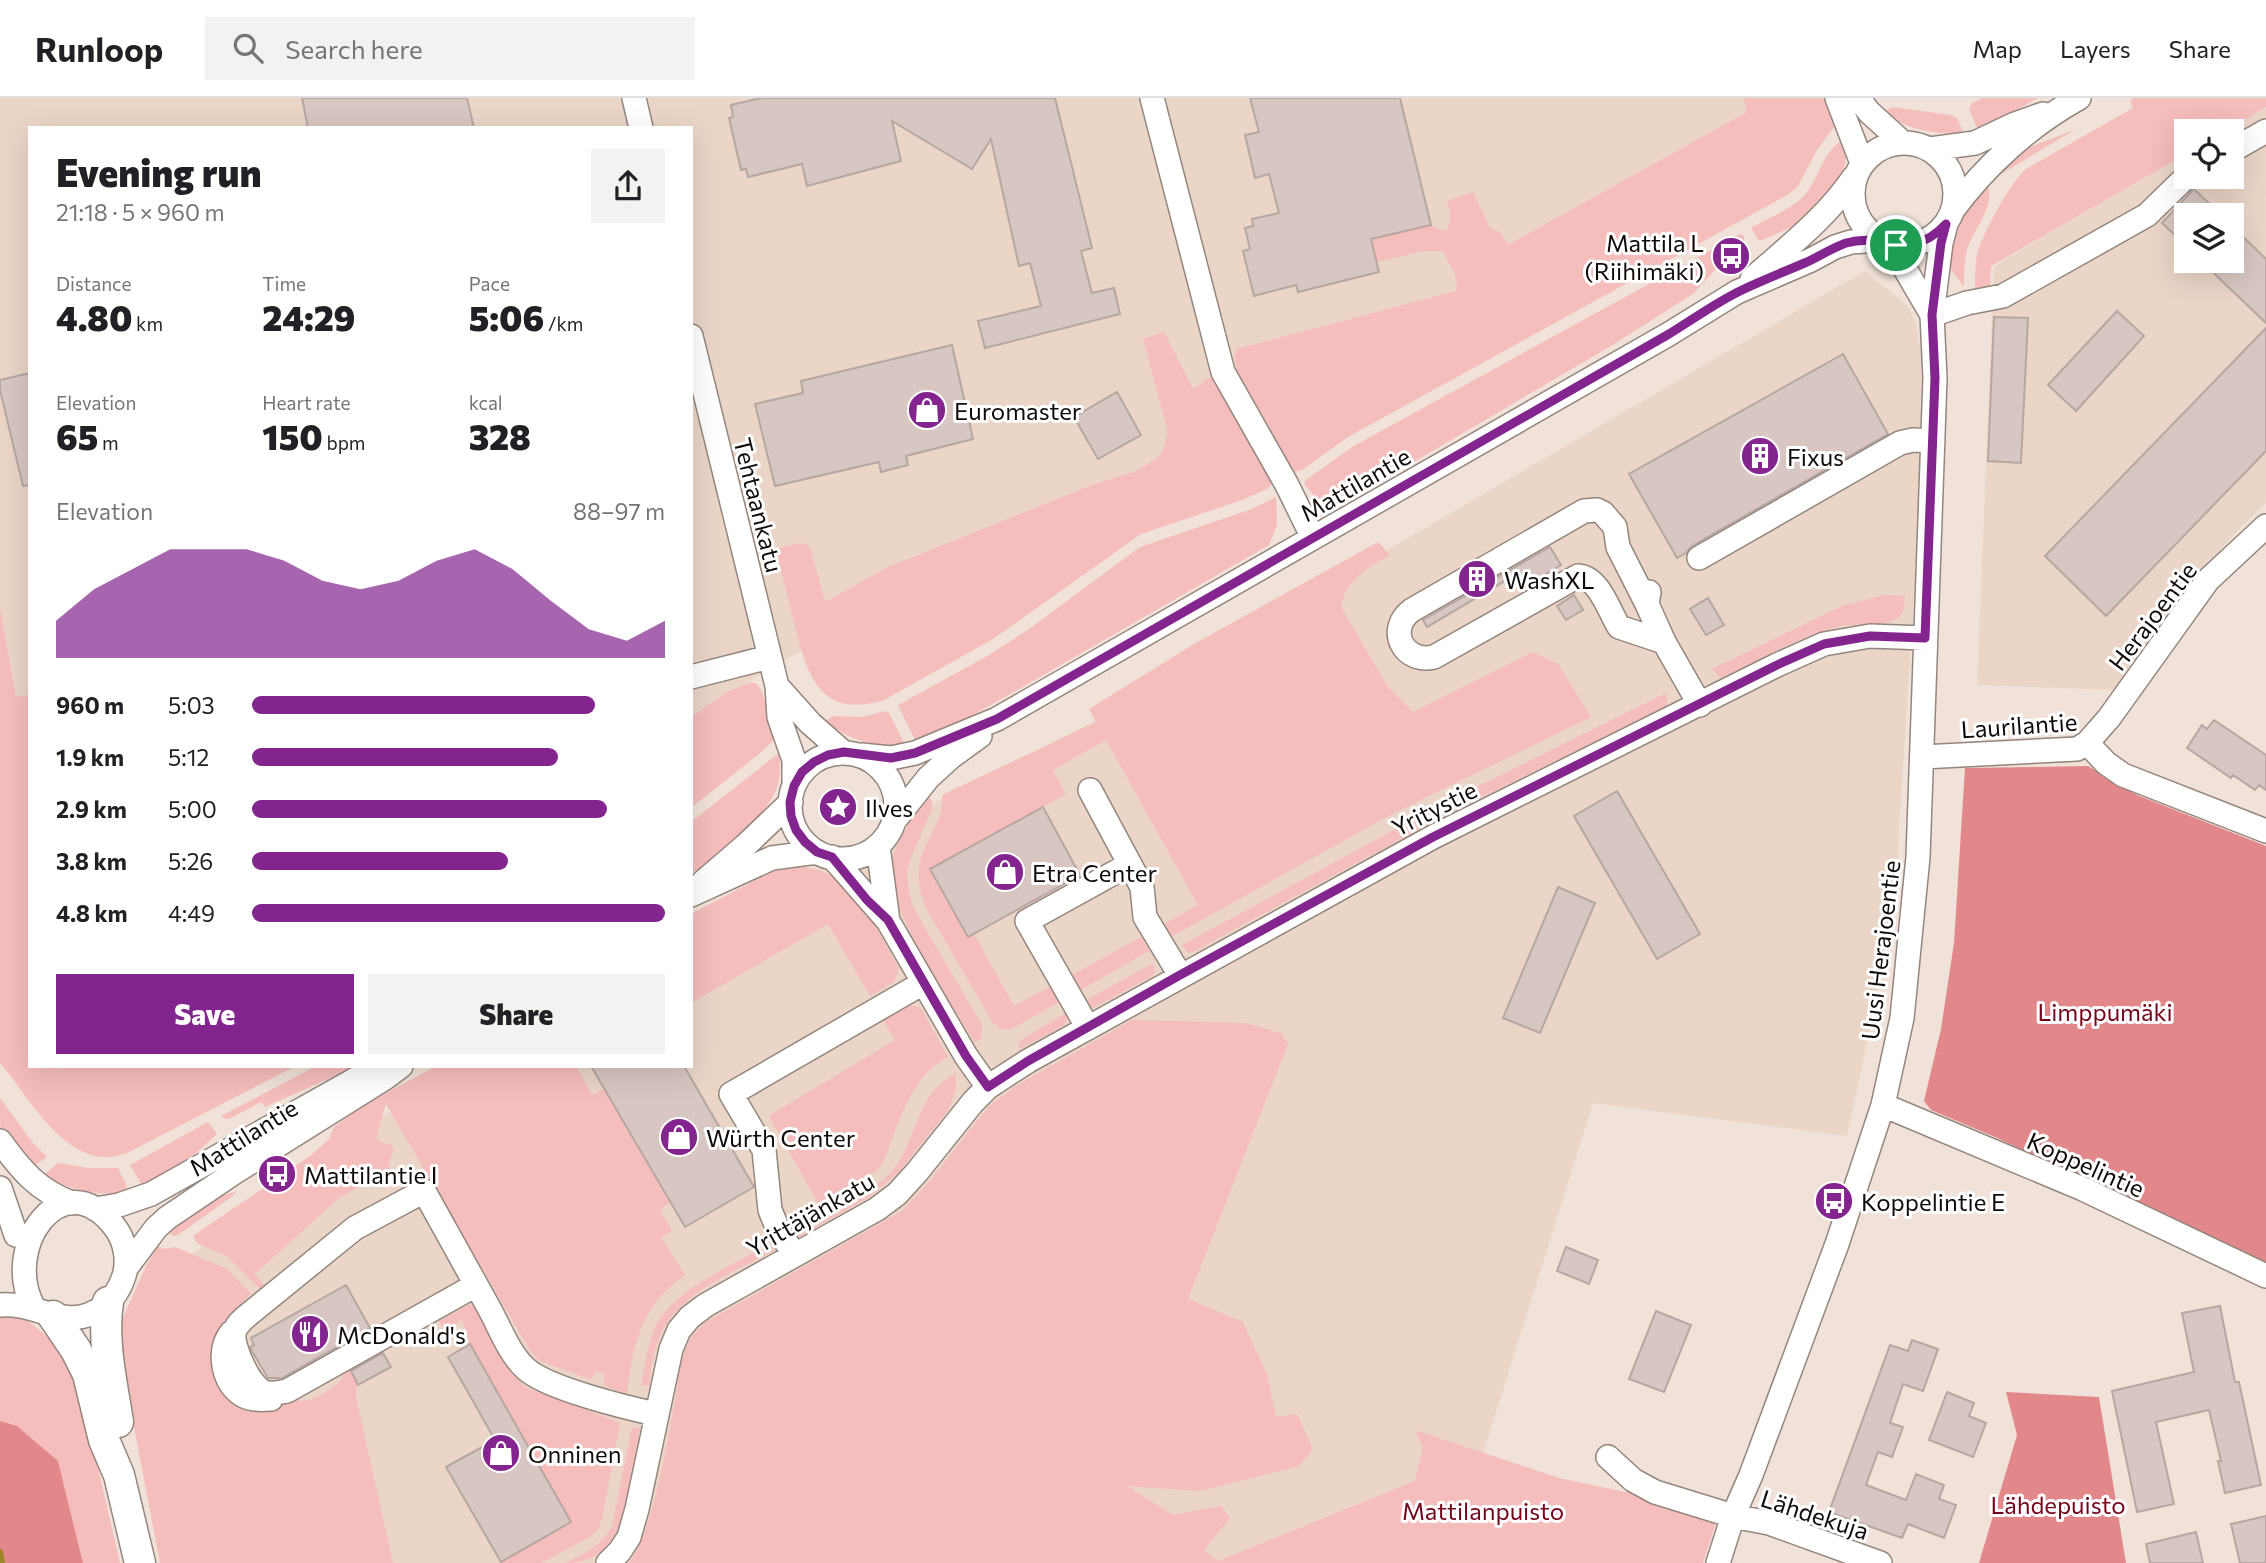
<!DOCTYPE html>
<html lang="en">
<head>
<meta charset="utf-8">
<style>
  :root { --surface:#fff; --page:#f2f2f2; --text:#202124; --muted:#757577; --line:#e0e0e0; --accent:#83248f }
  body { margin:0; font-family:Commissioner,sans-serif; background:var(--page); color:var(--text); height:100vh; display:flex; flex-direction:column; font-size:26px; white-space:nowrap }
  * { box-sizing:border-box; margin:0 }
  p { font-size:23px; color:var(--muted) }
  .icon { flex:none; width:38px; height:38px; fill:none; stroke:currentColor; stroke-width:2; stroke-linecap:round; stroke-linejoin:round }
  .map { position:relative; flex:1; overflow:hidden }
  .panel { position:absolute; left:28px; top:28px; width:665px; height:942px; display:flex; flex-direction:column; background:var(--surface); border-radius:0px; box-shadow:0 7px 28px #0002 }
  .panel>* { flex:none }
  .tools { position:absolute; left:2174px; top:21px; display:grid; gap:14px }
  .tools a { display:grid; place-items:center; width:70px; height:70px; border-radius:0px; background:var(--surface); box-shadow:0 7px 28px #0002; font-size:35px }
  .pin { position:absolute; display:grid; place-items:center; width:60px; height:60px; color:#fff; margin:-30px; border:4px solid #fff; border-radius:50%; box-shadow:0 2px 7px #0007 }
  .round { display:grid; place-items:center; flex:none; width:74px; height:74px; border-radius:0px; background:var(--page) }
  .headline { display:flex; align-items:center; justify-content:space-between; height:119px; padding:0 28px }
  h1 { font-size:38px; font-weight:800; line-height:52px }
  .metrics { display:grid; grid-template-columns:repeat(3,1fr); gap:10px; height:119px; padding:7px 28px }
  .metrics div { display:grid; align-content:center }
  .metrics b { font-size:35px; font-weight:800 }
  .metrics small { font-size:19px; font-weight:400 }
  .metrics p { font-size:19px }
  .chart { height:196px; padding:14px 28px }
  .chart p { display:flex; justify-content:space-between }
  .chart svg { width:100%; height:126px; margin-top:7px; fill:var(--accent); opacity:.7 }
  .button { display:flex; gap:14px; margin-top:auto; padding:14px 28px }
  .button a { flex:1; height:80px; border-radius:0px; background:var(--accent); color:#fff; font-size:28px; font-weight:800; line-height:80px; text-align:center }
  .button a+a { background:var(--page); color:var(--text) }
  ul { padding:0 28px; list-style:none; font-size:23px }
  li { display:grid; grid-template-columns:112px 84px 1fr; align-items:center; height:52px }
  li i { height:18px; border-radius:9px; background:var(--accent) }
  header { display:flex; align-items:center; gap:42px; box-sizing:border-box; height:98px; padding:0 35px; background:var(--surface); border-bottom:2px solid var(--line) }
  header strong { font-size:33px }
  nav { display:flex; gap:38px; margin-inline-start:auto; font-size:24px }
  .search { width:490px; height:63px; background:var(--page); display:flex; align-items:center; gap:18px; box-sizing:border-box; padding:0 24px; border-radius:0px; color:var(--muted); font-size:26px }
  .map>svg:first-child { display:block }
  .built { fill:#ead5c7; fill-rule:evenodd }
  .green { fill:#f5bdbc }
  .forest { fill:#e2888a }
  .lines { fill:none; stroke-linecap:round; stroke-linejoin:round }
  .stream { stroke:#9e862c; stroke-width:6 }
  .building { fill:#d7c6c1; stroke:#b7a6a1; stroke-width:2 }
  .minor-casing { stroke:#93867d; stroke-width:26 }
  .major-casing { stroke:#93867d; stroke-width:33 }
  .minor { stroke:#fff; stroke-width:23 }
  .major { stroke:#fff; stroke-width:30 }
  .route-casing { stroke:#fff; stroke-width:14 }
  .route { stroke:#83248f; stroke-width:9 }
  .labels { text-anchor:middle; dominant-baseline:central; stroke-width:6; stroke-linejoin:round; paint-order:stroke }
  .poi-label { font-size:24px; fill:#100b08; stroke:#fff; text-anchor:start }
  .street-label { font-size:24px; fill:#100b08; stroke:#fff }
  .park-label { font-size:24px; fill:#73011b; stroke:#fff }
</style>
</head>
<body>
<header>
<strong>Runloop</strong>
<div class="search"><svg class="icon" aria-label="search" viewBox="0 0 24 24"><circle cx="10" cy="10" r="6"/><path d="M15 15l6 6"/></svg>Search here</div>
<nav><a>Map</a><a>Layers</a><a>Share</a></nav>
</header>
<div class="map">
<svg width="2266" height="1465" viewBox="0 0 2266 1465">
  <rect width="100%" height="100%" fill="#f0e2d8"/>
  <path class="built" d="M0,0H1793L1259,306L783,563L743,587L727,594L691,619V30H30V674L0,509Z
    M2266,9V405L2237,433L2181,497L2114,592L1977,587L1994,170L2005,161L2186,56V79H2231V33H2225ZM2186,117H2231V163H2186Z
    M1865,173L1907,207L1916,225L1921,256L1922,315L1915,485L1893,825L1847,1038L1593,1005L1483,1356L1213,1465H196L157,1183L334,1046L472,968H691V843L945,699L1097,622Z"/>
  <path class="green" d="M1744,0H1829L1836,24L1834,29L1817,52L1798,88L1789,96L1348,339L1302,372L1294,374C1281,352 1223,272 1237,251L1456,193L1457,180L1443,153H1423L1377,164L1371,141L1431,127L1441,132H1447L1451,118L1447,103L1473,94L1490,130L1500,134L1508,147L1747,14Z
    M1982,0H2038L1978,33L1969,11L1972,5Z
    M2133,0H2266V9L2225,33H2186V56L1991,168L1990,188L1975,190C1975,179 1975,168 1977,157C1982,136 2010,85 2026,71L2133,10L2130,3Z
    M1892,9L1951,17L1957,20L1964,36C1935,36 1906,32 1883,14Z
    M2076,31L2003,75H1999L2018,54Z
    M1844,41L1846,59L1844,70L1831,96L1795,128L1759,143L1751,130C1767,121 1789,112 1803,99C1820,81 1821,54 1844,41Z
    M1987,82C1996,113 1974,127 1966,155C1964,165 1964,178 1964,189L1948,168C1955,131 1966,112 1987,82Z
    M1740,136L1744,138L1745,146L1742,151L1726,160L1694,195L1616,245L1354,399L1335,408L1316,400L1304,386L1306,382L1352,349Z
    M1164,234L1193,291L1211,279L1272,386L1267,391L1242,402L1141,436L993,541L884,602C819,622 807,576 794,525C788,500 782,476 776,451L799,445L807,446L811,453L825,504L886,470L1092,387L1134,374L1153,363L1162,355L1168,334L1143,241Z
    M1276,399L1277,427L1269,447L1012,595L935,638L916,644L898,607L989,557L1029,531L1140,449L1252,411Z
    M1378,444L1390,457C1367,470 1346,481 1341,509L1388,589L1413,614L1533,554L1558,566L1591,619L1390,717L1171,839L1164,826L1198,807L1106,642L1053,672L1066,696L930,771L967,838L974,836L1014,908L1051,888L1059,904L1010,932L1002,931L993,925L927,812C921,797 916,780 920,764C926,740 945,722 942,697L1096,624L1089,611L1194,546Z
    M1884,497L1905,498C1904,508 1905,516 1896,521C1879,530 1854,524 1836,529C1796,540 1758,562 1721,580L1712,571L1842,508Z
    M0,509L16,599L30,597V968H296L125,1056C118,1057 110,1060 103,1059C57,1055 28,997 0,965Z
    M751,584L757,586L762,594L776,640L759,656L691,710V619L727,594Z
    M1666,595L1667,608L1443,718L1193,854L1188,855L1182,847L1438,708Z
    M884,613L889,615L905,647C874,651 850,641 824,624L833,618L863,619Z
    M779,655C780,667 781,681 776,692C762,725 720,757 691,776V724Z
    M927,696L932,703V711L912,757L907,773L909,795L913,808L924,828L982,927L981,941L975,945C950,902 888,815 891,767C892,751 918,709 927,696Z
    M803,769C854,773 876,831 899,870L894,884L870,898L828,826L691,905V816L773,773Z
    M1141,839L1149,853L1081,892L1072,877Z
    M1153,865L1155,875L1150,879L1093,910H1087L1083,904Z
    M906,907L920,909L948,959C909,979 898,1028 883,1065L877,1072L818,1105L770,1020V1017L895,942L883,921Z
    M1066,915L1067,922L1064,927L1020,951L1018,947L1022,941Z
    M1132,922L1245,925L1281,935L1288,946L1188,1201L1243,1224L1267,1277L1276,1319L1297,1316L1313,1351L1299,1368L1201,1393L1127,1388L1173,1417L1221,1408L1230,1420L1204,1452L1218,1463L1415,1383L1423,1349L1415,1332L1559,1380L1654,1400L1717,1421L1703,1465H629C655,1428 667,1344 676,1298C679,1279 680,1256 691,1240C695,1234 701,1229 706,1224L902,1113L930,1083L989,1008L1016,988Z
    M316,968H357L265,1009L261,1004L231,1020L225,1021L221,1018Z
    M436,968H576L592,997L604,991L670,1104L660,1112L672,1133L661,1139L685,1177C641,1207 633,1246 627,1296L603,1287L605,1276L595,1273L592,1282L540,1263L531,1254L386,1006L376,1040L380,1044L390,1046L394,1051L389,1064V1073L339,1100L255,1176L265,1189L260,1191L228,1159L197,1145L193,1138L310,1058L329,1041L334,1029L366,1006Z
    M956,975V991L949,1011L899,1074L869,1099L799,1139L794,1133C817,1119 877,1092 892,1073C919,1041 914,997 956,975Z
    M0,1000L33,1045L47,1059L31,1070L0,1028Z
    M208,1024L217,1036L196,1055L143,1089L130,1067Z
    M58,1065L89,1070H118L129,1093C101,1100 68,1092 44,1077Z
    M237,1093L230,1100L178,1137L173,1138L168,1134L201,1105Z
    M767,1147L773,1148L775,1152C733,1175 674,1196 657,1245C652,1259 651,1274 649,1288L641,1287C645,1268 647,1248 655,1229C673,1192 733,1167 767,1147Z
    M158,1148L164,1151L175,1149L227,1171L251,1196C231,1213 221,1230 214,1255C231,1266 287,1306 305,1303C317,1302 333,1289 342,1281V1273L353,1269L358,1273L352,1276L357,1286L356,1299L393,1465H160L125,1282L121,1247L122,1222L146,1168Z
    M469,1207L474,1208L505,1267L525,1289L620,1325L602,1421L598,1431L590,1439L541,1465H500L571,1424L470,1246L462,1222L444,1232L439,1223Z
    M0,1218H15L29,1224L48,1239L78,1284L120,1465H83L58,1363L17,1328L0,1323Z
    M632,1329L640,1330C634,1358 627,1425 609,1446C599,1459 582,1465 566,1465C584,1455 603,1447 612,1428Z"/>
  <path class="forest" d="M2088,668L2137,697L2266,748V1168L2235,1150L1995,1039L1931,1012L1924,1003L1941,931L1954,845L1965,670Z
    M2006,1294L2099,1299L2126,1465H1979L2017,1337Z
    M0,1323L17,1328L58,1363L83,1465H0Z"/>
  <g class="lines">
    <path class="stream" d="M0,1454L2,1465"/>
  </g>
  <path class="building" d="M302,0H467L474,30H308Z
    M761,0H1055L1092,150L1081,153L1092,195L1114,190L1120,216L985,250L978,223L1041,208L1030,165L1019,168L991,41L972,71L892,23L901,63L807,88L802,66L748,79L746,71L741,72L729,20L733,19L731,7Z
    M1250,0H1400L1431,127L1371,141L1379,174L1298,194L1296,187L1254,198L1243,153L1250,151L1245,130L1253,128L1252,121L1279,115L1269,76L1255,80L1245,37L1259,34Z
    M2194,91L2221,117H2186V148L2162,125Z
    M2231,127L2266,161V225L2201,163H2231Z
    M2117,213L2144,238L2076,313L2048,287Z
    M1994,219L2028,220L2021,365L1988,363Z
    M2266,230V353L2106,518L2045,458Z
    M952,247L973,341L906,358L908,367L881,374L879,364L775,388L755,306L803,295L801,283Z
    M1843,256L1888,336L1692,448L1686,455L1677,460L1629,376Z
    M30,275V387L23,388L0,292V282Z
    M1117,294L1141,337L1098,361L1074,319Z
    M1550,449L1561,467L1527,487L1520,474L1427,529L1423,522Z
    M1574,497L1583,512L1566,522L1557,508Z
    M1708,500L1724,527L1706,537L1690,511Z
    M2214,622L2266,657V692L2259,687L2255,692L2233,677L2231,680L2187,650L2202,627L2207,631Z
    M1617,693L1700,836L1657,861L1574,718Z
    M1043,709L1080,777L968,839L930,771Z
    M1558,789L1595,805L1540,935L1503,920Z
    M591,968H684L754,1089L685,1129Z
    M1566,1149L1598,1162L1589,1186L1557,1173Z
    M346,1187L370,1230L282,1280H268L252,1253L250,1249L254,1247L251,1240Z
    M2220,1208L2235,1284H2239L2261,1387L2225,1395L2218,1363H2221L2209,1312L2156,1324L2174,1406L2137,1414L2112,1293L2194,1274L2182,1215Z
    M1656,1213L1691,1227L1664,1294L1629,1281Z
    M1912,1242L1938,1251L1923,1293L1903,1286L1890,1325L1903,1329L1892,1359L1878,1354L1866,1387L1906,1402L1916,1376L1944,1387L1939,1401L1956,1407L1944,1440L1908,1426L1902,1440L1829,1414L1890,1247L1908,1253Z
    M470,1246L571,1424L501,1464L446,1369L495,1342L448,1259Z
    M383,1255L391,1269L358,1287L351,1273Z
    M1947,1294L1974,1305L1969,1318L1986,1325L1973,1359L1929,1342Z
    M2266,1418V1465H2240L2231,1426Z
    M2196,1434L2203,1465H2150L2146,1446Z"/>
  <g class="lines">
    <g class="minor-casing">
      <path id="minor" d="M634,0L641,30
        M1152,0L1223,274L1287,387L1313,440
        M1837,0L1862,65
        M1858,0L1869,14L1902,44
        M1853 96a51 51 0 1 1 102 0a51 51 0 1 1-102 0Z
        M1930,51L1975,45L2015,26L2043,16
        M2231,53L2266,33
        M1952,113C1985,68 2030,27 2079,0
        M1890,145L1932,217
        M1752,181C1788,149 1827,119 1854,79
        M1932,217L1967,205L2003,198L2147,117L2186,79
        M691,238L777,588L779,619L794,662V688
        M1699,460L1900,345L1913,342L1933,343
        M1649,494L1647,506L1664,544L1700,607
        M1647,506L1618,449L1615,429L1603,415L1597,412L1584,413L1412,512C1386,531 1403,566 1434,559L1578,478C1599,479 1609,513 1619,529L1664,544
        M691,579L769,559
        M777,588L810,625L844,655
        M2087,645L2106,665L2123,677L2266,733
        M790 708a53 53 0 1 1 106 0a53 53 0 1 1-106 0Z
        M861,657L891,660L915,655L997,621L1669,236L1737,194L1811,162L1835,149L1851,144L1881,142
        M1922,659L2077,651L2087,645L2109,620L2208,482L2266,428
        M1090,692L1142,789L1145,819L1180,877
        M894,723L928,680L951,659L980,638
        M878,748L888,823
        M832,759L888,823L966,958L988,989
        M703,784L746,747L791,704
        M691,797L772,760L817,754
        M1088,930L1027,823L1130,766
        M1883,1007L2083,1091L2266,1178
        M0,1043C20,1071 38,1093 72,1105
        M0,1090L16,1137
        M95,1111L119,1107L151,1096L379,968
        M795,1157L779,1134L770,1112L764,1052L731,996L923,885
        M126,1170L156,1130L167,1120L235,1074L385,980L401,968
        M476,1187L287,1293C280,1294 272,1297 264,1294C250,1289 232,1249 234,1235C236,1227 242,1222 248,1217L355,1130L424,1093C446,1132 467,1171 489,1210C500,1230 509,1255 525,1270C545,1290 628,1310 656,1316
        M0,1207C38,1203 66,1236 103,1209C113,1201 120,1191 124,1178C129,1161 125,1142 114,1128C62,1062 0,1150 34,1210
        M231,1235C218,1251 222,1280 238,1294C247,1302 259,1302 271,1301
        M1608,1359L1633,1382L1655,1394L1733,1418L1769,1425L1880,1465
        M608,1465L620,1453L629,1439L637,1411L671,1251L679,1232L690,1219L706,1207L877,1111L897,1096L917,1074L973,1004L988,989L1028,963L1433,739L1777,567L1824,546L1870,538L1925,540
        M1718,1465L1733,1418L1751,1377L1837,1146L1883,1007L1902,920L1918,759L1935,280L1932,217L1941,145L1946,126"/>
    </g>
    <g class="major-casing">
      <path id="major" d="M108,1204C102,1244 112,1284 118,1324
        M53,1218L76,1252L88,1276L104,1342L119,1377L140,1465"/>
    </g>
    <use href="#minor" class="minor"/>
    <use href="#major" class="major"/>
  </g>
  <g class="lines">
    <g class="route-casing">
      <path id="route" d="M1946,126L1941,145L1932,217L1935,280L1925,540L1870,538L1824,546L1777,567L1433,739L1180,877L1028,963L988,989L966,958L888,822L867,802L832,759L817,754L805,744L796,732L791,718L790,704L794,688L802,674L814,664L828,657L844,654L891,660L915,655L997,621L1669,236C1692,222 1714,206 1738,194C1760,183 1784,174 1807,164C1820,158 1832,150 1846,145C1887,133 1909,165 1946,126Z"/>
    </g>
    <use href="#route" class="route"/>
  </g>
  <defs>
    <g id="bus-disc" transform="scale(2.0125)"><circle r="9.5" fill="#83248f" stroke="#fff"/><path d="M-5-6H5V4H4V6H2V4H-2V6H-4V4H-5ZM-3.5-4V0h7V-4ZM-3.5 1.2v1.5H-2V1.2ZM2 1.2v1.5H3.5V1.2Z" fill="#fff"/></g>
    <g id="shop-disc" transform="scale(2.0125)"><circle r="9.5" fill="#83248f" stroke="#fff"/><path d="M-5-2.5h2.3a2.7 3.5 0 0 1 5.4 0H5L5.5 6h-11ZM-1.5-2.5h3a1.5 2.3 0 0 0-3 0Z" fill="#fff"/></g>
    <g id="building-disc" transform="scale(2.0125)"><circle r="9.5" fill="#83248f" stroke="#fff"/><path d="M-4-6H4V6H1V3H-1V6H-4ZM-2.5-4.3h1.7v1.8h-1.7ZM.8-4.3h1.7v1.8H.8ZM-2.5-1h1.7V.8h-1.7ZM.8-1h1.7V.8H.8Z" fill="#fff"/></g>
    <g id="sight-disc" transform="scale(2.0125)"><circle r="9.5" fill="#83248f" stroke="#fff"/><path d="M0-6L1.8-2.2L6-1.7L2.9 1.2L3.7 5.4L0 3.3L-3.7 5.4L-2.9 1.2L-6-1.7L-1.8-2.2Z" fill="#fff"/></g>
    <g id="restaurant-disc" transform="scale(2.0125)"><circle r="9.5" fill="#83248f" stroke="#fff"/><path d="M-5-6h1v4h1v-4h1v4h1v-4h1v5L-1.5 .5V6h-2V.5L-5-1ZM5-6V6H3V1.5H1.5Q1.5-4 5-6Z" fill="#fff"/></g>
  </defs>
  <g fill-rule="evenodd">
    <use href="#bus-disc" x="1731" y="158"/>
    <use href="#shop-disc" x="927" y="312"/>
    <use href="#building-disc" x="1760" y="358"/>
    <use href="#building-disc" x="1477" y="481"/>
    <use href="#sight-disc" x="838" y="709"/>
    <use href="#shop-disc" x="1005" y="774"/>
    <use href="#shop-disc" x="679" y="1039"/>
    <use href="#bus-disc" x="277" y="1076"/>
    <use href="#bus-disc" x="1834" y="1103"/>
    <use href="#restaurant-disc" x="310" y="1236"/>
    <use href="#shop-disc" x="501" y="1355"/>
  </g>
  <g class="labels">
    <g class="poi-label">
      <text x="1704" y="144" text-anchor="end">Mattila L<tspan x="1704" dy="28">(Riihimäki)</tspan></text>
      <text x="954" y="312">Euromaster</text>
      <text x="1787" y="358">Fixus</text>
      <text x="1504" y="481">WashXL</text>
      <text x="865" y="709">Ilves</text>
      <text x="1032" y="774">Etra Center</text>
      <text x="706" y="1039">Würth Center</text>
      <text x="304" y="1076">Mattilantie I</text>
      <text x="1861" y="1103">Koppelintie E</text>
      <text x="337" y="1236">McDonald's</text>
      <text x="528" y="1355">Onninen</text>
    </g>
    <g class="street-label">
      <text transform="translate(1355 386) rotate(-30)">Mattilantie</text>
      <text transform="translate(759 407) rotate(76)">Tehtaankatu</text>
      <text transform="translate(2152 518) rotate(-53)">Herajoentie</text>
      <text transform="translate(2019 627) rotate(-4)">Laurilantie</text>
      <text transform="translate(1434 710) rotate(-27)">Yritystie</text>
      <text transform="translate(1880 852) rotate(-83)">Uusi Herajoentie</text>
      <text transform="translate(243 1039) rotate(-32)">Mattilantie</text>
      <text transform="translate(2086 1066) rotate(24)">Koppelintie</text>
      <text transform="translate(810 1116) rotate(-30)">Yrittäjänkatu</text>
      <text transform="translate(1815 1416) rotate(18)">Lähdekuja</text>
    </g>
    <g class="park-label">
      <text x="2105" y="913">Limppumäki</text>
      <text x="2058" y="1406">Lähdepuisto</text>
      <text x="1483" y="1412">Mattilanpuisto</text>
    </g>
  </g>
</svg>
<div class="tools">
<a><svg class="icon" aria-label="locate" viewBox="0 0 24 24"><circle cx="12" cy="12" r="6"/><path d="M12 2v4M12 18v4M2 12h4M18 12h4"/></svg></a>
<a><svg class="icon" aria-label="layers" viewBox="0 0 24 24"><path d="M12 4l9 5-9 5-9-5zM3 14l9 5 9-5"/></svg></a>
</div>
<div class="pin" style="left:1896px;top:147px;background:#1e9e55"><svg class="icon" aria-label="arrive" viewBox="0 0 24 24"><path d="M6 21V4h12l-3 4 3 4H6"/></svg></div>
<section class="panel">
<div class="headline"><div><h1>Evening run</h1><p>21:18 · 5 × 960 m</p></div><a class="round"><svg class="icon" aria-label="share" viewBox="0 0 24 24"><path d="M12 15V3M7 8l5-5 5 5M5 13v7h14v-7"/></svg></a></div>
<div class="metrics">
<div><p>Distance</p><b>4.80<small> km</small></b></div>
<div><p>Time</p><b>24:29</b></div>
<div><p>Pace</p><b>5:06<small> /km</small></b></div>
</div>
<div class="metrics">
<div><p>Elevation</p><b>65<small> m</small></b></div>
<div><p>Heart rate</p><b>150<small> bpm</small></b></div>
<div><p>kcal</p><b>328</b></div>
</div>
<div class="chart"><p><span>Elevation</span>88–97 m</p>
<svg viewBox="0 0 160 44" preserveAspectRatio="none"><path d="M0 44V31L10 20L20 13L30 6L40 6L50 6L60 10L70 17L80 20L90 17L100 10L110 6L120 13L130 24L140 34L150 38L160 31V44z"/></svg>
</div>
<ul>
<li><b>960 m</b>5:03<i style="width:83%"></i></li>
<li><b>1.9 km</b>5:12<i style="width:74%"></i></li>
<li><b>2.9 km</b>5:00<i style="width:86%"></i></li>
<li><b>3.8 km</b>5:26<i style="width:62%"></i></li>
<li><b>4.8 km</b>4:49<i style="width:100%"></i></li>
</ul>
<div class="button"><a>Save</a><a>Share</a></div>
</section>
</div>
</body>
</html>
